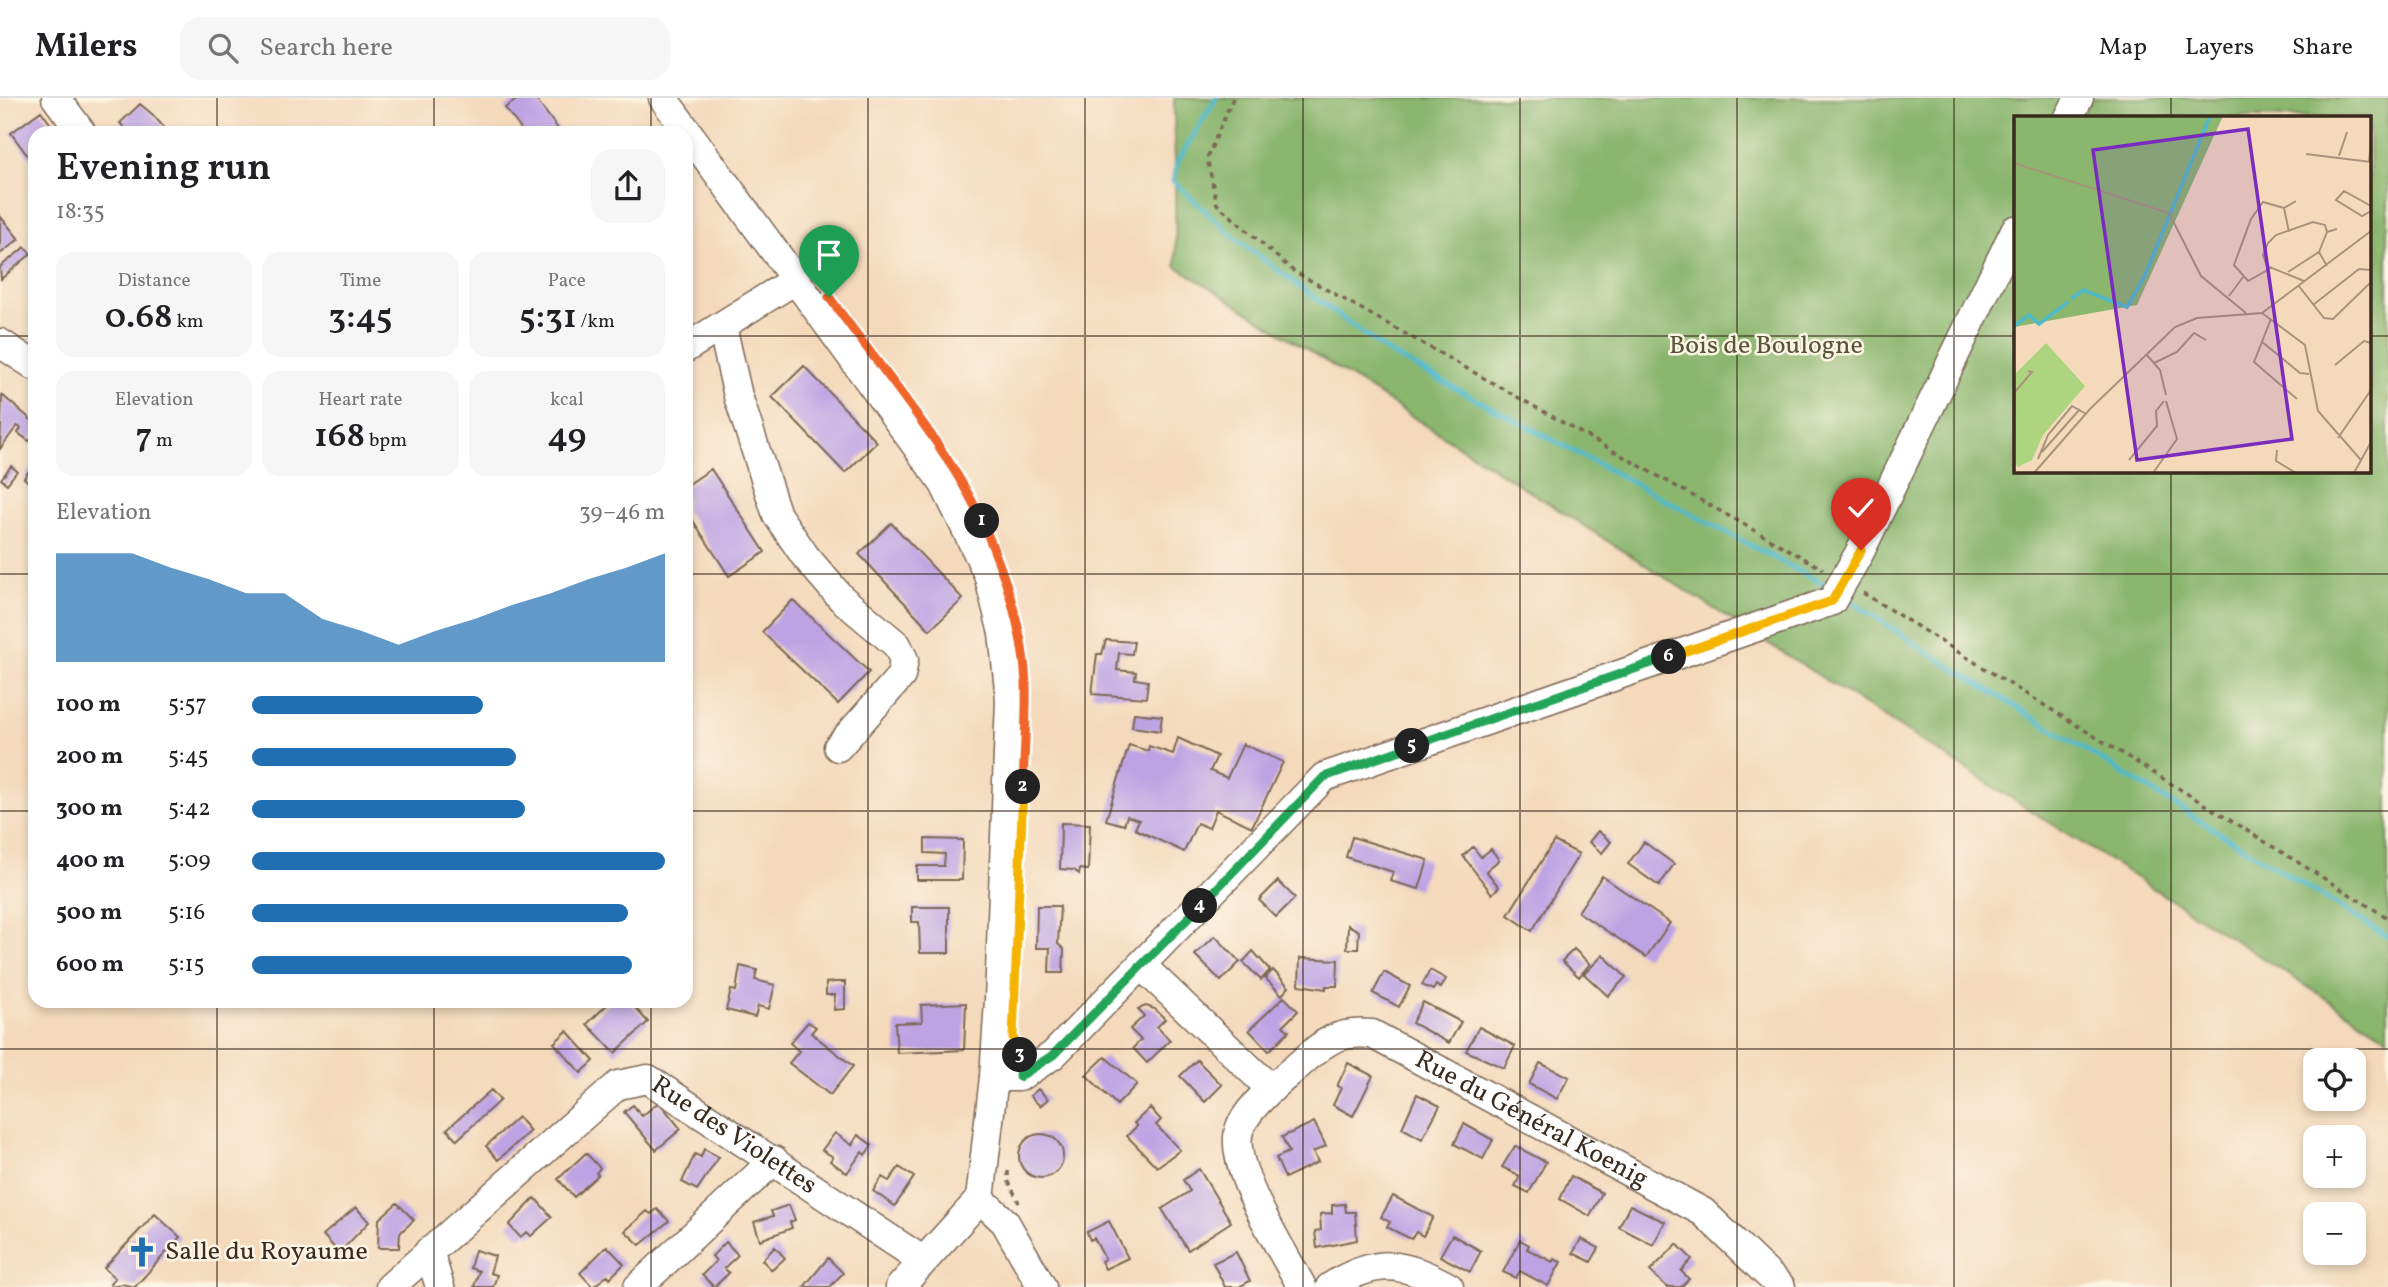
<!DOCTYPE html>
<html lang="en">
<head>
<meta charset="utf-8">
<style>
  :root { --surface:#fff; --page:#f6f6f6; --text:#202124; --muted:#757577; --line:#e0e0e0; --accent:#1f6fb2 }
  body { margin:0; font-family:Vollkorn,serif; background:var(--page); color:var(--text); height:100vh; display:flex; flex-direction:column; font-size:26px; white-space:nowrap }
  * { box-sizing:border-box; margin:0 }
  p { font-size:23px; color:var(--muted) }
  .icon { flex:none; width:38px; height:38px; fill:none; stroke:currentColor; stroke-width:2; stroke-linecap:round; stroke-linejoin:round }
  .map { position:relative; flex:1; overflow:hidden }
  .drawer { position:absolute; left:28px; top:28px; width:665px; height:882px; display:flex; flex-direction:column; background:var(--surface); border-radius:21px; box-shadow:0 4px 10px #0003 }
  .drawer>* { flex:none }
  .tools { position:absolute; left:2303px; top:950px; display:grid; gap:14px }
  .tools a { display:grid; place-items:center; width:63px; height:63px; border-radius:14px; background:var(--surface); box-shadow:0 4px 10px #0003; font-size:35px }
  .pin { position:absolute; display:grid; place-items:center; width:60px; height:60px; color:#fff; margin:-72px -30px; border-radius:50% 50% 50% 0; rotate:-45deg; box-shadow:0 0 7px #0007 }
  .pin .icon { rotate:45deg }
  .km { position:absolute; width:35px; height:35px; margin:-18px; border-radius:50%; background:#222; color:#fff; font-size:19px; line-height:35px; text-align:center }
  .round { display:grid; place-items:center; flex:none; width:74px; height:74px; border-radius:21px; background:var(--page) }
  .summary { display:flex; align-items:center; justify-content:space-between; height:119px; padding:0 28px }
  h1 { font-size:38px; font-weight:600; line-height:52px }
  .metrics { display:grid; grid-template-columns:repeat(3,1fr); gap:10px; height:119px; padding:7px 28px }
  .metrics div { display:grid; align-content:center; border-radius:18px; background:var(--page); text-align:center }
  .metrics b { font-size:35px; font-weight:600 }
  .metrics small { font-size:19px; font-weight:400 }
  .metrics p { font-size:19px }
  .chart { height:196px; padding:14px 28px }
  .chart p { display:flex; justify-content:space-between }
  .chart svg { width:100%; height:126px; margin-top:7px; fill:var(--accent); opacity:.7 }
  ul { padding:0 28px; list-style:none; font-size:23px }
  li { display:grid; grid-template-columns:112px 84px 1fr; align-items:center; height:52px }
  li i { height:18px; border-radius:9px; background:var(--accent) }
  header { display:flex; align-items:center; gap:42px; box-sizing:border-box; height:98px; padding:0 35px; background:var(--surface); border-bottom:2px solid var(--line) }
  header strong { font-size:33px }
  nav { display:flex; gap:38px; margin-inline-start:auto; font-size:24px }
  .search { width:490px; height:63px; background:var(--page); display:flex; align-items:center; gap:18px; box-sizing:border-box; padding:0 24px; border-radius:21px; color:var(--muted); font-size:26px }
  .map>svg:first-child { display:block }
  .forest { fill:#8ab66e; stroke:#627046; stroke-width:2; fill-rule:evenodd }
  .lines { fill:none; stroke-linecap:round; stroke-linejoin:round }
  .stream { stroke:#4fbaca; stroke-width:5 }
  .building { fill:#bda3e4 }
  .minor-casing { stroke:#7c6755; stroke-width:31 }
  .path { stroke:#7c6755; stroke-width:3.5; stroke-dasharray:5 5; stroke-linecap:butt }
  .minor { stroke:#fff; stroke-width:28 }
  .split-1-casing { stroke:#fff; stroke-width:14 }
  .split-2-casing { stroke:#fff; stroke-width:14 }
  .split-3-casing { stroke:#fff; stroke-width:14 }
  .split-4-casing { stroke:#fff; stroke-width:14 }
  .split-5-casing { stroke:#fff; stroke-width:14 }
  .split-6-casing { stroke:#fff; stroke-width:14 }
  .split-7-casing { stroke:#fff; stroke-width:14 }
  .split-1 { stroke:#f0652b; stroke-width:9 }
  .split-2 { stroke:#f0652b; stroke-width:9 }
  .split-3 { stroke:#f5b400; stroke-width:9 }
  .split-4 { stroke:#22a559; stroke-width:9 }
  .split-5 { stroke:#22a559; stroke-width:9 }
  .split-6 { stroke:#22a559; stroke-width:9 }
  .split-7 { stroke:#f5b400; stroke-width:9 }
  .grid { fill:none; stroke:#3b2a1e; stroke-width:2; stroke-opacity:0.55 }
  .labels { text-anchor:middle; dominant-baseline:central; stroke-width:5; stroke-linejoin:round; paint-order:stroke }
  .park-label { font-size:26px; fill:#585536; stroke:#fcf5e5 }
  .street-label { font-size:26px; fill:#3b2a1e; stroke:#fcf5e5 }
  .poi-label { font-size:26px; fill:#3b2a1e; stroke:#fcf5e5; text-anchor:start }
  .inset-river { fill:none; stroke:#4fbaca; stroke-width:3.5 }
  .inset-road { fill:none; stroke:#aa937c; stroke-width:2 }
  .view { fill:#7b2cbf; fill-opacity:0.15; stroke:#7b2cbf; stroke-width:3.5 }
  .inset-edge { fill:none; stroke:#3b2a1e; stroke-width:3.5 }
</style>
</head>
<body>
<header>
<strong>Milers</strong>
<div class="search"><svg class="icon" aria-label="search" viewBox="0 0 24 24"><circle cx="10" cy="10" r="6"/><path d="M15 15l6 6"/></svg>Search here</div>
<nav><a>Map</a><a>Layers</a><a>Share</a></nav>
</header>
<div class="map">
<svg width="2388" height="1189" viewBox="0 0 2388 1189">
  <rect width="100%" height="100%" fill="#fcf5e5"/>
  <filter id="ink" filterUnits="userSpaceOnUse"><feTurbulence type="fractalNoise" baseFrequency=".0143" numOctaves="2"/><feDisplacementMap in="SourceGraphic" scale="14" xChannelSelector="R" yChannelSelector="G"/><feConvolveMatrix kernelMatrix="1 2 1 2 8 2 1 2 1" color-interpolation-filters="sRGB"/></filter>
  <filter id="wash" filterUnits="userSpaceOnUse"><feTurbulence type="fractalNoise" baseFrequency=".00686" numOctaves="4" result="noise"/><feDisplacementMap in="SourceGraphic" scale="28" xChannelSelector="R" yChannelSelector="G"/><feGaussianBlur stdDeviation="1.57" result="paint"/><feColorMatrix in="noise" values="0 0 0 0 0 0 0 0 0 0 0 0 0 0 0 0 0 1.4 0 .05"/><feComposite in="paint" operator="in"/></filter>
  <g filter="url(#wash)">
    <rect width="100%" height="100%" fill="#f4d9bb"/>
    <path class="forest" d="M1174,0H2388V940L1176,168ZM2015,19H2369V373H2015Z"/>
    <g class="lines">
      <path class="stream" d="M1216,0L1177,65L1173,83L1236,141L1389,255L1831,490
        M1846,499L1927,554L2388,839"/>
    </g>
    <g id="blocks">
      <path class="building" d="M519,0H535L559,32L555,35H524L505,10Z
        M140,6L152,16L169,35H129L120,25Z
        M41,13L57,35H35V68L11,35Z
        M0,118L19,141L0,156Z
        M25,149L31,156L1,181L0,169Z
        M804,268L877,344L845,375L772,299Z
        M2,297L35,325V335L29,343L18,335L21,330L17,328L0,351Z
        M35,365V391L24,380Z
        M11,368L17,373L7,386L1,381Z
        M711,371L765,454L729,478L686,412V388Z
        M891,425L963,501L930,532L859,456Z
        M793,502L869,574L838,606L762,534Z
        M1106,542L1134,544L1132,556L1119,555L1117,572L1136,574L1135,581L1148,583L1146,600L1092,596L1097,556H1102Z
        M1134,615L1162,618L1160,633L1132,629Z
        M1178,640L1217,658L1210,673L1227,680L1243,646L1283,664L1252,729L1216,712L1209,730L1197,725L1184,754L1135,731L1139,722L1127,718L1124,727L1106,722L1129,647L1148,653L1149,648L1173,656Z
        M1061,725L1090,726L1088,772L1080,771L1079,776L1074,772L1060,771Z
        M1598,733L1611,744L1602,755L1589,744Z
        M1352,739L1428,762L1419,791L1390,783L1393,774L1346,759Z
        M925,741L963,742L962,782H917V768H944L945,756L925,755Z
        M1554,743L1579,756L1532,833L1508,817Z
        M1644,744L1674,766L1659,788L1628,766Z
        M1473,749L1481,759L1491,751L1499,762L1486,773L1499,789L1492,796L1463,758Z
        M1602,778L1670,825L1646,859L1578,814Z
        M1278,783L1295,800L1276,819L1259,802Z
        M1037,808H1060L1058,846L1064,851L1063,875H1049L1050,850H1036Z
        M912,809H949V855H920L919,824H912Z
        M1348,827L1359,833L1358,851H1347Z
        M1215,838L1240,864L1221,883L1195,857Z
        M1574,851L1590,866L1579,879L1562,863Z
        M1253,853L1270,872L1261,882L1243,864Z
        M1603,857L1626,879L1608,898L1584,876Z
        M1300,860L1338,862L1337,888H1326V891L1299,887Z
        M740,868L757,872L755,882L775,887L769,911L758,908L755,919L726,912L731,892L736,893Z
        M1273,872L1289,889L1282,897L1265,880Z
        M1430,872L1446,881L1441,890L1436,887L1433,892L1422,887Z
        M1384,874L1410,888L1399,909L1373,895Z
        M835,884H845V911L834,912L835,897H826V885Z
        M1284,899L1298,913L1283,928L1289,933L1269,953L1249,932Z
        M611,903H629L648,924L615,955L587,926Z
        M1423,904L1461,924L1449,945L1412,925Z
        M966,905L964,952L897,955L895,925L922,924L921,907Z
        M1146,908L1155,911L1165,921L1157,929L1170,942L1147,965L1133,950L1141,942L1130,931L1144,918L1138,911Z
        M808,924L816,929L811,935L853,968L830,997L789,965L799,953L790,945Z
        M1479,929L1515,948L1504,970L1466,953Z
        M567,933L594,963L581,975L554,945Z
        M1105,959L1137,986L1117,1007L1086,977Z
        M1197,962L1222,987L1205,1004L1180,978Z
        M1348,965L1373,978L1353,1018L1333,1007L1341,990L1337,988Z
        M1540,965L1569,979L1557,1001L1529,986Z
        M1038,991L1048,1001L1040,1008L1030,998Z
        M491,992L500,1002L457,1042L447,1031Z
        M1417,996L1440,1008L1422,1041L1402,1030Z
        M659,1004L681,1031L656,1052L624,1014L633,1007L642,1018Z
        M1150,1010L1161,1022L1156,1027L1180,1052L1157,1069L1127,1038L1137,1028L1134,1025Z
        M518,1019L530,1033L498,1062L486,1048Z
        M1314,1024L1326,1048L1313,1054L1318,1064L1285,1080L1276,1060L1289,1054L1282,1039Z
        M1464,1026L1493,1042L1483,1061L1454,1046Z
        M835,1035L852,1047L858,1037L872,1047L865,1057L862,1054L847,1075L830,1063L833,1059L822,1052Z
        M1019 1058a22 22 0 1 1 44 0a22 22 0 1 1-44 0Z
        M1515,1048L1546,1064L1529,1095L1515,1088L1520,1078L1502,1069Z
        M704,1051L719,1059L697,1092L682,1084L695,1056L701,1059Z
        M586,1055L600,1070L596,1075L598,1077L574,1099L558,1081Z
        M899,1069L914,1079L895,1108L873,1093L882,1079L889,1083Z
        M1199,1071L1231,1124L1188,1152L1162,1111L1190,1093L1183,1082Z
        M1571,1078L1602,1095L1590,1118L1560,1101Z
        M1393,1098L1433,1119L1423,1138L1416,1134L1411,1141L1387,1129L1390,1124L1381,1119Z
        M535,1100L552,1119L531,1138L527,1134L520,1139L509,1127Z
        M397,1105L414,1122L400,1135L399,1150H378L379,1121Z
        M1345,1106L1346,1114H1355L1357,1142L1317,1150L1315,1133L1321,1132L1320,1116L1332,1115V1107Z
        M789,1107L795,1122L790,1124L792,1130L760,1142L754,1124L773,1118L771,1113Z
        M1630,1107L1665,1124L1653,1147L1619,1129Z
        M356,1109L369,1124L339,1155L323,1137Z
        M657,1111L669,1123L640,1147L625,1133L647,1113L651,1116Z
        M155,1116L180,1139L135,1189L122,1186L113,1189L110,1186L115,1180L104,1170Z
        M1109,1123L1128,1160L1105,1171L1101,1163L1105,1161L1094,1140L1090,1142L1087,1134Z
        M1452,1137L1481,1153L1470,1174L1440,1158Z
        M1581,1141L1599,1150L1591,1164L1573,1155Z
        M1520,1142L1529,1147L1527,1151L1553,1164L1554,1161L1561,1164L1548,1188L1520,1173L1516,1180L1503,1174Z
        M726,1144L738,1157L724,1170L729,1175L714,1189L702,1177L716,1163L712,1158Z
        M1677,1146L1692,1161L1681,1173L1689,1181L1681,1189H1667L1650,1173Z
        M607,1148L624,1166L610,1180L608,1177L593,1189L580,1175Z
        M775,1149L785,1160L772,1172L762,1162Z
        M475,1152L495,1158L490,1175L497,1177L493,1189H474L479,1173L470,1170Z
        M1236,1154L1250,1183L1239,1189H1225L1213,1165Z
        M828,1160L843,1175L830,1189H804Z"/>
    </g>
  </g>
  <g filter="url(#ink)">
    <use href="#blocks" fill-opacity="0" stroke="#7c6755" stroke-width="2"/>
    <g class="lines">
      <g class="minor-casing">
        <g id="minor">
          <path d="M56,0L82,35"/>
          <path d="M663,0L944,386L988,476L1003,535L1010,601L999,903L994,979L980,1101L1005,1124L1042,1189"/>
          <path d="M2069,19L2079,0"/>
          <path d="M722,228L738,298L777,417L805,458L841,500L897,547L904,562L901,578L838,649"/>
          <path d="M0,245L35,268"/>
          <path d="M686,250L795,182"/>
          <path d="M1142,868L1271,991"/>
          <path d="M994,979H1019L1053,957L1324,679L1832,503L1861,452L2015,132"/>
          <path d="M429,1153L440,1189"/>
          <path id="s1" d="M390,1189L618,987L648,981L922,1162"/>
          <path d="M638,1189L774,1062"/>
          <path d="M900,1189L980,1101"/>
          <path id="s2" d="M1302,1189C1284,1154 1223,1063 1241,1027C1252,1006 1275,987 1293,972C1321,948 1332,932 1372,936L1703,1114L1781,1189"/>
          <path d="M1330,1189C1377,1159 1403,1164 1449,1189"/>
        </g>
      </g>
      <path class="path" d="M1233,0L1207,60L1217,106L1292,172L1823,471
        M1863,495L2388,820
        M1008,1073V1082L1019,1105"/>
      <use href="#minor" class="minor"/>
    </g>
  </g>
  <g class="lines" filter="url(#ink)">
    <g class="split-1-casing">
      <path id="split-1" d="M829,199C878,267 947,348 982,423"/>
    </g>
    <g class="split-2-casing">
      <path id="split-2" d="M982,423C1004,474 1023,529 1026,585C1027,619 1024,655 1023,689"/>
    </g>
    <g class="split-3-casing">
      <path id="split-3" d="M1020,957L1021,952L1013,940L1023,689"/>
    </g>
    <g class="split-4-casing">
      <path id="split-4" d="M1020,957L1019,979L1053,957L1200,808"/>
    </g>
    <g class="split-5-casing">
      <path id="split-5" d="M1200,808L1324,679L1412,648"/>
    </g>
    <g class="split-6-casing">
      <path id="split-6" d="M1412,648L1669,559"/>
    </g>
    <g class="split-7-casing">
      <path id="split-7" d="M1669,559L1832,503L1861,452"/>
    </g>
    <use href="#split-1" class="split-1"/>
    <use href="#split-2" class="split-2"/>
    <use href="#split-3" class="split-3"/>
    <use href="#split-4" class="split-4"/>
    <use href="#split-5" class="split-5"/>
    <use href="#split-6" class="split-6"/>
    <use href="#split-7" class="split-7"/>
  </g>
  <path class="grid" d="M217,0V35M434,0V35M651,0V35M868,0V1189M1085,0V1189M1303,0V1189M1520,0V1189M1737,0V1189M1954,0V1189M2171,0V19M0,238H35M686,238H2015M2369,238H2388M2171,373V1189M0,476H35M686,476H2388M0,713H35M686,713H2388M217,903V1189M434,903V1189M651,903V1189M0,951H2388"/>
  <defs>
    <g id="church-bare" transform="scale(2.415)"><path d="M-1.2-6h2.4v3.5h3.3v2.4h-3.3V6h-2.4V-.1h-3.3v-2.4h3.3Z" fill="#1f6fb2" stroke="#fcf5e5" stroke-width="2.5" paint-order="stroke"/></g>
  </defs>
  <g fill-rule="evenodd">
    <use href="#church-bare" x="142" y="1154"/>
  </g>
  <g class="labels">
    <g class="park-label">
      <text x="1766" y="248">Bois de Boulogne</text>
    </g>
    <g class="street-label">
      <text stroke="none"><textPath href="#s2" startOffset="525">Rue du Général Koenig</textPath></text>
      <text stroke="none"><textPath href="#s1" startOffset="438">Rue des Violettes</textPath></text>
    </g>
    <g class="poi-label">
      <text x="165" y="1154">Salle du Royaume</text>
    </g>
  </g>
  <g transform="translate(2014 18)">
    <rect width="357" height="357" fill="#f4d9bb"/>
    <path d="M32,227L71,270L29,319L18,344L4,351L0,347V259Z" fill="#add580"/>
    <path d="M0,0H209L123,189L0,211Z" fill="#8ab66e"/>
    <path class="inset-river" d="M57,183L69,174L113,191L131,159L196,0M0,210L15,199L25,208L54,186"/>
    <path class="inset-road" d="M292,38L357,46M325,40L333,16M355,46L357,25M0,47L155,97L187,160L232,197M357,90L330,75L322,84L348,100L357,95M275,116L270,92L282,85M305,136L313,116M257,152L234,165L220,149L237,103L249,86L270,92M274,156L305,136L313,150M290,165L253,150L249,139L254,127L262,119L299,106L311,109L313,116L323,113M284,169L310,202L319,203L357,166M215,180L229,161M299,189L345,153L357,154M248,197L291,229L304,295L347,344M257,203L240,246L283,283M247,225L286,257L295,258M132,238L146,254L152,279M140,247L163,236L180,217L192,224M321,249L350,225L357,227M0,277L18,256L14,255M324,322L357,274M263,334L262,345L282,357M28,336L66,293M24,343L34,319L58,290L72,298M115,344L143,310L142,295L150,285M20,357L76,293L161,211L183,202L248,197L357,115M139,357L163,323L152,285M340,357L357,326"/>
    <path class="view" d="M234,13L278,323L123,344L79,34Z"/>
    <rect width="357" height="357" class="inset-edge"/>
  </g>
</svg>
<div class="tools">
<a><svg class="icon" aria-label="locate" viewBox="0 0 24 24"><circle cx="12" cy="12" r="6"/><path d="M12 2v4M12 18v4M2 12h4M18 12h4"/></svg></a>
<a>+</a>
<a>−</a>
</div>
<div class="pin" style="left:829px;top:199px;background:#1e9e55"><svg class="icon" aria-label="arrive" viewBox="0 0 24 24"><path d="M6 21V4h12l-3 4 3 4H6"/></svg></div>
<div class="pin" style="left:1861px;top:452px;background:#d93025"><svg class="icon" aria-label="check" viewBox="0 0 24 24"><path d="M5 12l5 5 9-10"/></svg></div>
<b class="km" style="left:982px;top:423px">1</b>
<b class="km" style="left:1023px;top:689px">2</b>
<b class="km" style="left:1020px;top:957px">3</b>
<b class="km" style="left:1200px;top:808px">4</b>
<b class="km" style="left:1412px;top:648px">5</b>
<b class="km" style="left:1669px;top:559px">6</b>
<section class="drawer">
<div class="summary"><div><h1>Evening run</h1><p>18:35</p></div><a class="round"><svg class="icon" aria-label="share" viewBox="0 0 24 24"><path d="M12 15V3M7 8l5-5 5 5M5 13v7h14v-7"/></svg></a></div>
<div class="metrics">
<div><p>Distance</p><b>0.68<small> km</small></b></div>
<div><p>Time</p><b>3:45</b></div>
<div><p>Pace</p><b>5:31<small> /km</small></b></div>
</div>
<div class="metrics">
<div><p>Elevation</p><b>7<small> m</small></b></div>
<div><p>Heart rate</p><b>168<small> bpm</small></b></div>
<div><p>kcal</p><b>49</b></div>
</div>
<div class="chart"><p><span>Elevation</span>39–46 m</p>
<svg viewBox="0 0 160 44" preserveAspectRatio="none"><path d="M0 44V6L10 6L20 6L30 11L40 15L50 20L60 20L70 29L80 33L90 38L100 33L110 29L120 24L130 20L140 15L150 11L160 6V44z"/></svg>
</div>
<ul>
<li><b>100 m</b>5:57<i style="width:56%"></i></li>
<li><b>200 m</b>5:45<i style="width:64%"></i></li>
<li><b>300 m</b>5:42<i style="width:66%"></i></li>
<li><b>400 m</b>5:09<i style="width:100%"></i></li>
<li><b>500 m</b>5:16<i style="width:91%"></i></li>
<li><b>600 m</b>5:15<i style="width:92%"></i></li>
</ul>
</section>
</div>
</body>
</html>
